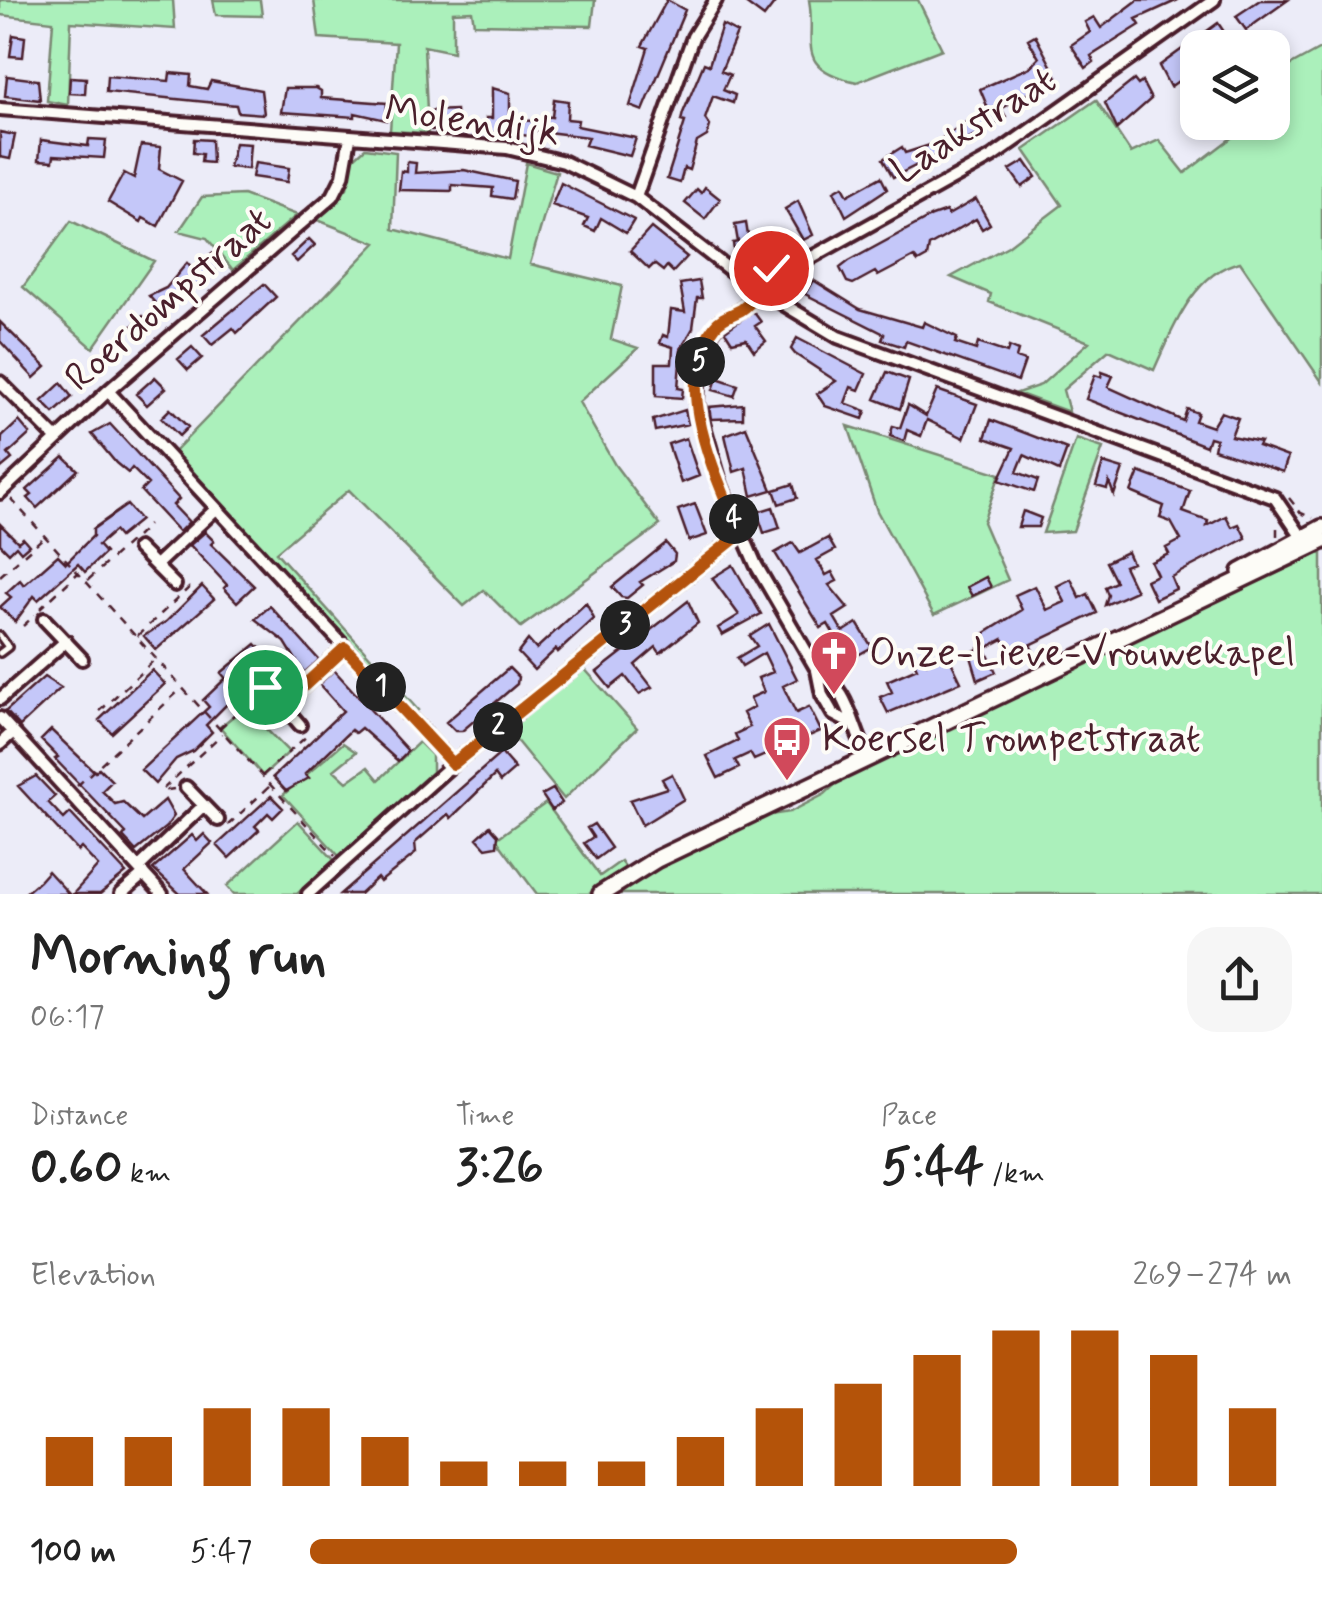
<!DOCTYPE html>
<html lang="en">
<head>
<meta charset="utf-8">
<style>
  :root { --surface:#fff; --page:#f6f6f6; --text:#222; --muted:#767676; --accent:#b45309 }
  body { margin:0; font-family:Mynerve,sans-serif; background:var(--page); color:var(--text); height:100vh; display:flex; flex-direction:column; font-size:38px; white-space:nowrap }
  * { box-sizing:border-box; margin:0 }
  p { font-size:32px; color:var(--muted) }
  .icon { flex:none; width:55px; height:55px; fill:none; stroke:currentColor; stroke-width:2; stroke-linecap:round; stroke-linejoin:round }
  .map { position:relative; height:894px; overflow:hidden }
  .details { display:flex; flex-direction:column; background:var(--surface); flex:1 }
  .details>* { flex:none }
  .buttons { position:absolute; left:1180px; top:30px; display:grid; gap:20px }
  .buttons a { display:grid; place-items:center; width:110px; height:110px; border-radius:20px; background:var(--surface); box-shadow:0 5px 15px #0003; font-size:50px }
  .pin { position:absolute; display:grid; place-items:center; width:85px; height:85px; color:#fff; margin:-42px; border:5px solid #fff; border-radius:50%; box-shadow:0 2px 10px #0007 }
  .km { position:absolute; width:50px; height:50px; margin:-25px; border-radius:50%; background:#222; color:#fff; font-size:28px; line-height:50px; text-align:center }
  .round { display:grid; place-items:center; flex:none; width:105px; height:105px; border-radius:30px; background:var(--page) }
  .headline { display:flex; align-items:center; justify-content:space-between; height:170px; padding:0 30px }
  h1 { font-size:55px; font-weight:800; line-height:75px }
  .metrics { display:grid; grid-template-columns:repeat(3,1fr); gap:15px; height:170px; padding:10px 30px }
  .metrics div { display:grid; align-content:center }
  .metrics b { font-size:50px; font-weight:800 }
  .metrics small { font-size:28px; font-weight:400 }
  .metrics p { font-size:28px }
  .chart { height:280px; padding:20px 30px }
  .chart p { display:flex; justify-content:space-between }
  .chart svg { width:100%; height:180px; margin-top:10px; stroke:var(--accent); stroke-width:6 }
  ul { padding:0 30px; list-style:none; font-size:32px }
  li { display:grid; grid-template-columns:160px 120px 1fr; align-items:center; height:75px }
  li i { height:25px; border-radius:12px; background:var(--accent) }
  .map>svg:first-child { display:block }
  .green { fill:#abf0bb; stroke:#7a8873; stroke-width:2.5 }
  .building { fill:#c4c7f9; stroke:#4a1f2b; stroke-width:2.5 }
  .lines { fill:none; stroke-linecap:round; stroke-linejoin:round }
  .lane-casing { stroke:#4a1f2b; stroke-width:12 }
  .street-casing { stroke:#4a1f2b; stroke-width:18 }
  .secondary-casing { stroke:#4a1f2b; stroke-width:22 }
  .path { stroke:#4a1f2b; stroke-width:2.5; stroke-dasharray:8 8; stroke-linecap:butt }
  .lane { stroke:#fdfcf7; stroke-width:5 }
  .street { stroke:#fdfcf7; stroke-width:10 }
  .secondary { stroke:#fdfcf7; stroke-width:15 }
  .route-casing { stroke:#fff; stroke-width:20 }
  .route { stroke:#b45309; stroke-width:12 }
  .labels { text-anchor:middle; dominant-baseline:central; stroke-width:8; stroke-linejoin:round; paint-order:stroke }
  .street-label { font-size:40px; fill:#4a1f2b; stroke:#fdfcf7 }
  .poi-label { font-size:40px; fill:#4a1f2b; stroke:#fdfcf7; text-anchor:start }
</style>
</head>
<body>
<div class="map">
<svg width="1322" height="894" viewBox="0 0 1322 894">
  <rect width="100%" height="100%" fill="#ececf8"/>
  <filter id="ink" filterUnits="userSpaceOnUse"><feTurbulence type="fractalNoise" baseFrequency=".01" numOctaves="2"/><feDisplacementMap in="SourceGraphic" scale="20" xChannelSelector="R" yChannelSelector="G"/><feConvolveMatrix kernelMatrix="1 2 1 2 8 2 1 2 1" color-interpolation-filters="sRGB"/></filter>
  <g filter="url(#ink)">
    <path class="green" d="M0,0H173L175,29L71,22L68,105L47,101L53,21L0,15Z
      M213,0H260L262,16L216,15Z
      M314,0H595L592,26L474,24L472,11L453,12V52L424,46L428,133L390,131L396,43L319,38Z
      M809,0H918L942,49L857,82C792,68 817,43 809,0Z
      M1322,48V382L1240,262C1194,272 1172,330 1154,370L1109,350L1063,390L1069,412L1017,393L1041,385L1089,342L989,302L991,294L951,277L1008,246L1062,205L1024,150L1096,100L1131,153L1159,140L1185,173L1251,123L1272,122L1273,75Z
      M365,148L396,152L393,229L508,259L526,163L557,172L530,264L622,286L611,339L638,348L579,402L615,465L660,525L521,627L484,590L464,606L349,490L276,552L418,710L413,714L172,454L376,243L315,219L347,188L353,159Z
      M243,195L297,215L233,270L207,238L179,231L202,197Z
      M71,221L154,261L93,348L23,287Z
      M848,426L1000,474L983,522L1008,580L934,615L877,511Z
      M1076,439L1103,448L1073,531L1043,533Z
      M1322,552V894H617L659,867L763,816L790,812L825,794L844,776Z
      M582,666L637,728L564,799L506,728Z
      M244,707L289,752L263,776L220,727Z
      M419,742L432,755V772L339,856L283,795L343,743L356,752L334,770L347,782L368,767L379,780Z
      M546,803L600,876L621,861L626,868L589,894H537L496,839Z
      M298,821L334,860L297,894H234L227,886Z"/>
    <path class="building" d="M667,0L685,10L643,111L630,106L648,48L642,46Z
      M741,0H777L764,17Z
      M1138,0H1178L1136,19L1140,25L1091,56L1094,62L1086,68L1071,45L1090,32L1085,22L1094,17L1101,28Z
      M1260,0H1288L1246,30L1236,16Z
      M1218,23L1235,48H1198V67L1170,87L1159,66Z
      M722,25L737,33L721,71L730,75L723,90L735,95L733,103L713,96L705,119L710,126L707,136L697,142L689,170L684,168L680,183L667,179L685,122L681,121L683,113L704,63L709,65Z
      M13,35L25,37L23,57L10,56Z
      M1035,35L1057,77L1001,109L1006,117L991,128L893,177L883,159L902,147L905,153L933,144L980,113L987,106L980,89L1030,67L1039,58L1028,39Z
      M170,73L191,75L190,86L207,89L211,81L261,90L264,114L238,112L236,105L106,92L107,76L169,81Z
      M7,76L38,80L40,100L5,96Z
      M70,77L86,78L85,94L69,93Z
      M1134,80L1138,85L1142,82L1151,99L1117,129L1105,103Z
      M285,88H316L321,91V98L387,103L386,120L355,113V117L281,112Z
      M492,88L510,93V119L542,122L543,116L552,117L554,99L568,101L567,119L578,120L577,126L636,138L630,156L585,145L588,137L531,130V136L486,132V118H492Z
      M456,110L457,130H431L430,111Z
      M0,132L15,135L10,159L0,157Z
      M89,139L106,140L104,158L54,155L53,161L39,160L41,140L88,146Z
      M194,139L211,140L212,163L201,162L202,154L193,153Z
      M235,143L250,144L248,169L229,167Z
      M141,145L161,147L159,169L182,181L158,226L143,218L141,222L108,202L124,173L134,178Z
      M1025,161L1036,177L1022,187L1010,170Z
      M407,162L416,163L415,173L464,170L515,181L512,199L492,196L493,188L452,185V191L399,190L401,171L407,172Z
      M255,163L289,168L287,182L252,177Z
      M881,177L887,189L846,216L834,191L843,186L848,195Z
      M561,183L634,220L626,233L601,218L595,231L584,226L588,218L552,205Z
      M705,187L720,199L705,219L685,203L697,189L701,193Z
      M976,199L990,224L982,229L976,219L929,246L927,257L918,262L914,257L878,276L875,272L853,284L847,282L840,268L849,261L932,216L946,211L948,215Z
      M798,201L813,235L803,240L785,209Z
      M746,223L749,242L764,244L766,259L742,263L740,251H734L733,243L738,242L735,225Z
      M651,228L687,257L673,272L667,266L663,271L654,264L649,269L630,251Z
      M309,239L315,245L297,262L291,256Z
      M212,253L222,265L164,313L149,296L166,288L187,263L193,270Z
      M813,280L860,309L922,327L924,322L957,338L955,343L976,350L978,343L1007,353L1009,347L1018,351L1016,358L1025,361L1018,381L906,341L904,347L882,340L884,334L805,294Z
      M699,281L702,298H697L693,328L681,349L678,388L683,389L682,398L656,396V363H672L673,347L660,343L663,335L668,337L671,310L685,312L680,284Z
      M264,284L276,297L237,333L233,328L212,345L203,335Z
      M753,311L761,322L755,326L766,341L754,351L746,339L732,342L725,331Z
      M143,316L152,326L140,337L131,327Z
      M0,322L46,367L34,378L0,341Z
      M117,338L126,348L114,359L105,349Z
      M797,338L866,374L859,390L851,387L845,403L866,411L863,419L825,406L817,394L836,381L795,354L791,349Z
      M192,347L202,358L188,370L178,359Z
      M887,372L909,380L900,409L875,399Z
      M1102,372L1113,376L1108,387L1183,421L1187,409L1198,413L1195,421L1212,427L1221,412L1238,418L1231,436L1260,442L1258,446L1288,457L1283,472L1214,449L1216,439L1209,437L1206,446L1086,399L1095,375L1101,377Z
      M155,377L166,388L147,405L136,394Z
      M717,378L738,385L734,396L713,390Z
      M61,383L72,397L54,413L42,401Z
      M937,390L977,404L964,438L927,420L921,436L907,430L904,441L890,436L893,426L900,428L908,405L926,416Z
      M743,404V418L711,419L709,407Z
      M170,409L188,427L179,436L161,418Z
      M685,410L688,424L655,431L653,420Z
      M991,420L1067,449L1059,471L1024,455L1017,472L1038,480L1034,492L999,480L1014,448L985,438Z
      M19,421L30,434L8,454L12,459L0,469L2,437Z
      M110,424L179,499L173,505L189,522L179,532L141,491L148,484L132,468L128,473L116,463L92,434Z
      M746,427L772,490L752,496L746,468L734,472L725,435Z
      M686,438L699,476L681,483L668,444Z
      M64,457L78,470L37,508L28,498L32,495L27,490Z
      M1103,463L1123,469L1114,495L1109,482L1107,489L1096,486Z
      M1139,472L1190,491L1183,512L1208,521L1207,526L1226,516L1232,527L1239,524L1246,538L1171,577L1176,589L1155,599L1146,580L1157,575L1151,562L1169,554L1166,548L1181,540L1171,522L1160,518L1164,506L1131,492Z
      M793,484L797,498L779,504L774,490Z
      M695,504L707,535L689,541L678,510Z
      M127,505L140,520L119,537L114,531L98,545L105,553L85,572L78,564L38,600L34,596L15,622L0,607L11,597L6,593L20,580L24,585L58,555L66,563L93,536V529Z
      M773,507L780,528L764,533L757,512Z
      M1023,511L1041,518L1038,527H1018Z
      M0,524L18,542L23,538L29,545L21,552L16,546L9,553L0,544Z
      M205,532L214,541L211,544L254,586L237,602L224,588L227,585L190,545Z
      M828,538L835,550L817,560L826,575L832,572L837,581L829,585L848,608L834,617L843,632L857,623L872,647L849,660L828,624L821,628L775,553L793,543L800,553Z
      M666,543L675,554L674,561L640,582L643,585L627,598L621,597L612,587Z
      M1127,552L1132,563L1124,566L1136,591L1105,605L1108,595L1105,587L1116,582L1106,562Z
      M733,565L761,614L722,635L718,628L739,615L712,578Z
      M986,577L991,587L972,596L967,587Z
      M1071,579L1080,598L1088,594L1097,613L1030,645L1035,654L1018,663L1003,639L988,647L982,635L1022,610L1015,595L1035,586L1047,610L1065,602L1057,586Z
      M202,586L214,599L156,650L144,636L167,621Z
      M688,601L698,623L660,653L656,647L635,665L652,687L639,694L625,676L610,688L597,672Z
      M586,603L594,619L558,652L556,649L534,670L518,653L528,640L536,649Z
      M270,606L319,660L304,673L285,642L255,619Z
      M769,624L797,679L783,686L796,713L809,707L821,731L754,760L750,753L735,760L739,768L718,778L707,756L738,741L735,734L750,727L743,713L754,707L750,698L764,692L758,678L773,672L764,653L742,666L737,658L757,646L750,636Z
      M256,644L270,659L248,677L243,671L230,683L221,673Z
      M984,646L996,672L978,680L970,653Z
      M947,653L961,682L888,713L880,697L892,692L887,681L917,668L913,659L923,654L927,663Z
      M509,668L518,677L517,684L462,731H455L446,722Z
      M152,670L165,684L112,733L99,720Z
      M334,670L408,751L398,761L361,728L355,733L351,730L305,774L309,778L286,791L273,777L343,711L319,684Z
      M44,677L61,688L20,726L6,711Z
      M225,679L236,695L206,725L212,732L193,751L176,759L155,784L141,770L209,707L203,700Z
      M51,730L95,772L99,768L112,781L102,791L115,804L123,802L142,820L165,800L174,816L166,827L136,851L123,837L126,833L55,759L58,757L41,740Z
      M501,753L515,769L500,782L495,775L451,818L448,814L415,843L416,853L380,882L377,878L360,894H340Z
      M672,774L684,799L642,825L630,800L667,788L662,779Z
      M36,776L55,796L48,802L64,819L70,813L126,873L100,894H73L98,866L81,848L78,851L18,786Z
      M553,789L562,803L552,810L542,795Z
      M271,796L283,808L273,818L268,813L255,826L259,830L229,858L217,845Z
      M594,824L611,848L596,859L584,843L593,837L587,828Z
      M490,826L498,835L497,846L486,848L477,838Z
      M204,834L212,843L184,869L207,894H180L153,869L192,835L197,841Z
      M48,871L69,894H24L39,881Z"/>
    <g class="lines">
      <g class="lane-casing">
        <path id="lane" d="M0,636L8,647L0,653"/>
      </g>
      <g class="street-casing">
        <path id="street" d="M0,109L507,148L564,162L636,197L740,278L838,337L1275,498L1305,542
          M636,197L693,37L716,0
          M0,382L57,439
          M108,391L453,764
          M0,493L108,391L333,196L343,176L350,137
          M138,548L175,585
          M156,565L216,509
          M44,619L82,659
          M817,670C852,694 849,721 868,757
          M265,687L283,705
          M0,699L66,641
          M0,718L162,894
          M850,723L833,714L822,695L817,670L756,565L721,485L697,402L699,367L709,337L720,321L741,310L778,276L992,157L1214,0
          M300,725L283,705L345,648
          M0,744L13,732
          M186,787L218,820
          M138,868L203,806
          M121,894L144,874
          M308,894L453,764L740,534"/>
      </g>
      <g class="secondary-casing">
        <path id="secondary" d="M1241,572L1322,528
          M601,894L657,859L1322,541"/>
      </g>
      <path class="path" d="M751,268H773
        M749,270L763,279
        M1289,498L1301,513L1313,518
        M11,499L335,856
        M1277,536V520
        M136,537L148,525
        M0,576L44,537
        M88,580L130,542
        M40,609L78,573
        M23,626L35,615
        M137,636L191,586
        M100,711L154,660
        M220,728L258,692
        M263,775L308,735
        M77,786L181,689
        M174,789L161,791L222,734
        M228,825L270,786"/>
      <use href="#lane" class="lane"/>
      <use href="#street" class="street"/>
      <use href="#secondary" class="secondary"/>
    </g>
  </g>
  <g class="lines" filter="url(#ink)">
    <g class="route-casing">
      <path id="route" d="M265,687L283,705L345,648L453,764L740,534C717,476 669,385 715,326C722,317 732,315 741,310C752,303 759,291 769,282L748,269L771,268"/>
    </g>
    <use href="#route" class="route"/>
  </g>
  <defs>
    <g id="church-pin" transform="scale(2.5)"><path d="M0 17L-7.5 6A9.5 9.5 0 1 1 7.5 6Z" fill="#d1495b" stroke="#fdfcf7"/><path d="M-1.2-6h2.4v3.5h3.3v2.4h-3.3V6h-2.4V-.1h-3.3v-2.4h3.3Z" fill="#fff"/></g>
    <g id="bus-pin" transform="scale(2.5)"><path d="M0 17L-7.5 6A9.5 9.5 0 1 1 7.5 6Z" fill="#d1495b" stroke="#fdfcf7"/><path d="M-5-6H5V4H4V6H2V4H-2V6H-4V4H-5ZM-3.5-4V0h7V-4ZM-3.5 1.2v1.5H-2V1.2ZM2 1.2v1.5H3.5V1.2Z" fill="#fff"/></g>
  </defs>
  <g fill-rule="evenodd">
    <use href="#church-pin" x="834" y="654"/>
    <use href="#bus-pin" x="787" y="740"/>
  </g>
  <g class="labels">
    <g class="street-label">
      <text transform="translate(472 122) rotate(8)">Molendijk</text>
      <text transform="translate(974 126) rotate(-32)">Laakstraat</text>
      <text transform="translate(169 300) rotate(-41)">Roerdompstraat</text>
    </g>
    <g class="poi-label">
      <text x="869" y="654">Onze-Lieve-Vrouwekapel</text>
      <text x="822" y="740">Koersel Trompetstraat</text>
    </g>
  </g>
</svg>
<div class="buttons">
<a><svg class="icon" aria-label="layers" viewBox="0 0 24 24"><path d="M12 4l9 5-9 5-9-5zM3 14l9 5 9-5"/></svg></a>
</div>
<div class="pin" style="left:265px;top:687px;background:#1e9e55"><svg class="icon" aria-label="arrive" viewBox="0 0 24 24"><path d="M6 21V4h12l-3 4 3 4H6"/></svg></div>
<div class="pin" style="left:771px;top:268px;background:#d93025"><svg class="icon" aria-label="check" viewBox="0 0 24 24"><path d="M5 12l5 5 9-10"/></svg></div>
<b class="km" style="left:381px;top:687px">1</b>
<b class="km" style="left:498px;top:727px">2</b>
<b class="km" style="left:625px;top:625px">3</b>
<b class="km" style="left:734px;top:519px">4</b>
<b class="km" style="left:700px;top:362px">5</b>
</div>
<section class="details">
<div class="headline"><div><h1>Morning run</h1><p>06:17</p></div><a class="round"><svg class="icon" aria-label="share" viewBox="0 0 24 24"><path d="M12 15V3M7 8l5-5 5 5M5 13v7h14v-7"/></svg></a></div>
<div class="metrics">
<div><p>Distance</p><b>0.60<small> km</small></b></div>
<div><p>Time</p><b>3:26</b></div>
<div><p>Pace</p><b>5:44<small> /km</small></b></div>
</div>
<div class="chart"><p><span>Elevation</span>269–274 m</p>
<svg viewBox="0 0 160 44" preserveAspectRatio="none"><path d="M5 44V32M15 44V32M25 44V25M35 44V25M45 44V32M55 44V38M65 44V38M75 44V38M85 44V32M95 44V25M105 44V19M115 44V12M125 44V6M135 44V6M145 44V12M155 44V25"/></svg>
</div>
<ul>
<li><b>100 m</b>5:47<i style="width:72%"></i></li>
</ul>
</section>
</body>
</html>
